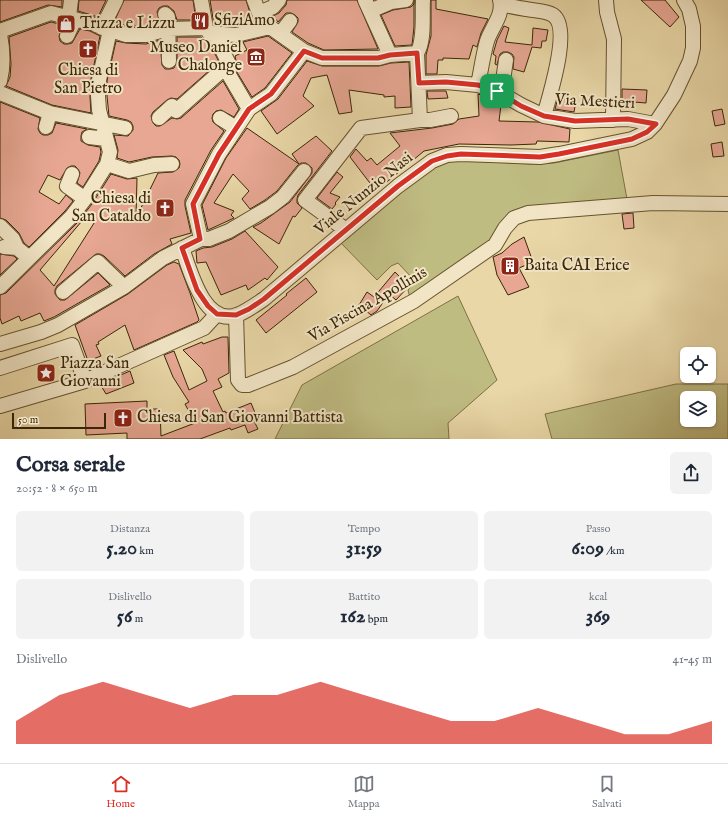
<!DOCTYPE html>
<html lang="it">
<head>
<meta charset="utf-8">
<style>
  :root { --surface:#fff; --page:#f2f2f3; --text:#1f2937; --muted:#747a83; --line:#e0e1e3; --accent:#d93025 }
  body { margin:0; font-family:"IM FELL English",serif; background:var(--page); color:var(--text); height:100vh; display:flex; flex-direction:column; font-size:15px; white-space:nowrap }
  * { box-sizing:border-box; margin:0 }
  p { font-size:13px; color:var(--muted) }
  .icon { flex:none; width:22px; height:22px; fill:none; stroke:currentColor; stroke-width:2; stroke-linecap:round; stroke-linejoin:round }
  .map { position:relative; height:439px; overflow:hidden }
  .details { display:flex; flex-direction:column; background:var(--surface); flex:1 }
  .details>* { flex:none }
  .fabs { position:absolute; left:680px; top:347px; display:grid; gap:8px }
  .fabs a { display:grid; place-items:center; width:36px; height:36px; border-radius:6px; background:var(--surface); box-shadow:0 1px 3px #0004; font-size:20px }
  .scale { position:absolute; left:12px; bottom:10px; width:94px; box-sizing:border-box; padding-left:4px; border:2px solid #3b2607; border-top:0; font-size:11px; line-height:14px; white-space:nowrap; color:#3b2607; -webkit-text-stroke:3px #f1e5c6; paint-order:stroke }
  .pin { position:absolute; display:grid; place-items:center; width:34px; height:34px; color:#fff; margin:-17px; border-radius:8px; box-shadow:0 2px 6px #0006 }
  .round { display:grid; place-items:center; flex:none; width:42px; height:42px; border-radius:6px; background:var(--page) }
  .head { display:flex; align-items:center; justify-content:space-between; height:68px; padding:0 16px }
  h1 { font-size:22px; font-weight:700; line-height:30px }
  .figures { display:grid; grid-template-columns:repeat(3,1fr); gap:6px; height:68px; padding:4px 16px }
  .figures div { display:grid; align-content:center; border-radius:6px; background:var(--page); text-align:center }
  .figures b { font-size:20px; font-weight:700 }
  .figures small { font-size:11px; font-weight:400 }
  .figures p { font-size:11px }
  .chart { height:112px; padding:8px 16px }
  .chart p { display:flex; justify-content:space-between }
  .chart svg { width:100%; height:72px; margin-top:4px; fill:var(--accent); opacity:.7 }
  .tab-bar { display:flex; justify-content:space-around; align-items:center; height:56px; border-top:1px solid var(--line); background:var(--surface); font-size:11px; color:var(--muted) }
  .tab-bar a { display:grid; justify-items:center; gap:2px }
  .tab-bar .selected { color:var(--accent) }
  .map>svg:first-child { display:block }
  .green { fill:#bfbc82; stroke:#7d7144; fill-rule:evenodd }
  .building { fill:#e7a793; stroke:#3b2607; fill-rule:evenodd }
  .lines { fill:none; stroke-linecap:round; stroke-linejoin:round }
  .minor-casing { stroke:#66522f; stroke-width:16 }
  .minor { stroke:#f1e5c6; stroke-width:14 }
  .route-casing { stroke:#fff; stroke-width:8 }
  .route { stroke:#d93025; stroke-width:5 }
  .labels { text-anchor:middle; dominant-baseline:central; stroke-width:4; stroke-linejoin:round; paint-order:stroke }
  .poi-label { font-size:16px; fill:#3b2607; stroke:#f1e5c6; text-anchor:start }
  .street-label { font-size:16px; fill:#3b2607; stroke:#f1e5c6 }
</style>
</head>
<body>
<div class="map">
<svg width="728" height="439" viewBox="0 0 728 439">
  <rect width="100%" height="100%" fill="#e9d7a7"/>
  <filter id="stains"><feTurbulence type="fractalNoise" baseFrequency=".005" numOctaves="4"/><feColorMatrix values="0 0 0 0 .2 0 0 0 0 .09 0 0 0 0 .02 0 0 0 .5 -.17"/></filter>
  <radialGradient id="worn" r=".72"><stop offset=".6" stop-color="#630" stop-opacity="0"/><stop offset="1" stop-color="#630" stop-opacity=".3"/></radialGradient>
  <path class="green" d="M618,150L627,199L531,208L488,244L410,298L408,290L415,281L398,263L391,266L377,280L341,243L400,192L433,167L451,160L531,164L554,163Z
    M458,296L497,380L448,423L449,439H275L302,385Z
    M676,384H728V439H552L545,414ZM687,398H709V420H687Z"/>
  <path class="building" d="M0,0H62V7L48,5L0,22Z
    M79,0H106L98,17L78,11Z
    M124,0H193L196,20H177L174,11L168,6H163L159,8L157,12L160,22L145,26H127L114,22Z
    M210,0H246L251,16L255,22L235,26L214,25Z
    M287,0H357L378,49L324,50L308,43L292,32L298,22V18L295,15L291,13H286L278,22L273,16L279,13L286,5Z
    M414,0V27L412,45L395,46L381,15L393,10L411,7L414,4Z
    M431,0H436V9L488,19L481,33L477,47L473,45L469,59L443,58V60H438L437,74H426V55L431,36Z
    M641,0H665L679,17L670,27Z
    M51,22L63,25L59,36L60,41L64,44H68L72,43L80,29L90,31L100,36L91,79L90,97L91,113L52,105L6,86L10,77L11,64L9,37Z
    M504,26L509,28L505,42L532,45L533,28L548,30L546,41H542L541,48L532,47L524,72L513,69L514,57L512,54L508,52H503L500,54L497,65L495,64L496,56L493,54L497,40Z
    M268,36L292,53L265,88L252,97L235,69L237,65L235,56L247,50L243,42Z
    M177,37H201L204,40L209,42L219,62L177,99L171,98L167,100L153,112L151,116L153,123L156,126H160L172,118L177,119L181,118L223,81L239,109L234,117L221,110L216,111L213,114L212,118L213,122L224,131L211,150L185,200V206L191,233L170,239L172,244L154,254L125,276L104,256L100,254H96L57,286L55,290V294L60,300H65L98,273L110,285L54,317L44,321L40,313L21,321L19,316L2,324L0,318V295L6,293L77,223L92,204L111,174L127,179L137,178L136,218L158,173L173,172L179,168L180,164L179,160L176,157L172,156L152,157L129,162L117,158L118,150L114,135L128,136L133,130V126L131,122L127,120L109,116L107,96V81L116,41L126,43L146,44L160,40L162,65L165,69H170L174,68L177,61ZM88,214L96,220L54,286L40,270Z
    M307,61L322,66H379L391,63L409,62L411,107L395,108V96L384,97V95L349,90L352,112L339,114L327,75L311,78L303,96L314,106L277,134L261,111L278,99Z
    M622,89L647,90L646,103L622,101Z
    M427,91H446L448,98L428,99Z
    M478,94L494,99L499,102V105H501L499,121L538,122L570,129L569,142L537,141L536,144L511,145L459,144L424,151L376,191L350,157L356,149L367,161L371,158L377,165L400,146L390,133L432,128L453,124L459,119L479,116Z
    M558,98L576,101L574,112L555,109Z
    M0,102L40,118L38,129L40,133L43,135H48L52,133L56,123L87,129L82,132L81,136V141L88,145L100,147L101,152L99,161L83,187L77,183L80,173L78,169L75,166H71L67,168L60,180L48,175L39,192L59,204L66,195L73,201L65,211L29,247L24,243L19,233L6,220L0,218Z
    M722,109L725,124L715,126L712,111Z
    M247,128L299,164L292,154L316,136L332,151L298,195L297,199V203L302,208L295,217L293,216L279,244L253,227L261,223L290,202L312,173V168L306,163H301L297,166L277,191L265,200L250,209L242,199L249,191L233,174L214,203L234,211L231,215L234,218L208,230L202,205L226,158Z
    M722,142L724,156L713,157L711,144Z
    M337,172L343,177L330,193L340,197L335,203L336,204L332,209L317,198Z
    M633,213L634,228L624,229L622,214Z
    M245,231L278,267L267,280L265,278L248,290L246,285L221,295L206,262L197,263L196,251L203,248L212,247L232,239Z
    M524,237L533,262L519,268L529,287L508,295L497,275L493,257L502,253L512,244Z
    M0,254L14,256L17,259L0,275Z
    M174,262L179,264L190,293L199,320L197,322L134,350L125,325L98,342L99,344L96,345L101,356L88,361L75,325L128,294L167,265Z
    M395,272L409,286L396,300L389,294L377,311L371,315L359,305L367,292L374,297Z
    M306,278L317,292L266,333L256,320L287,295L286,294Z
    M222,337H228L229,373L218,379L222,387L213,391L223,412L225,411L226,413L251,403L258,420L254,421L258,429L248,433L245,425L231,430L230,428L200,439H127V433L86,435L85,404L147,401V409H160L161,436L195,423L185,404L189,402L173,377L164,355L174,351L189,390L207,381L202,369L183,350L202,342L203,344Z
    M130,371L134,383L106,394L100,384Z"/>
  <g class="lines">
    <g class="minor-casing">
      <path id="minor" d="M201,0L206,28L209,33L236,35L270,27L304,51L322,58H379L390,55L417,53
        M254,0L259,13L270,27
        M365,0L390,55
        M606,0L607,12L614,39L613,120
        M501,4C509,6 518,8 526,9C534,11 545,10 553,15C572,28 549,97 544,116
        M370,11L391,2L406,0
        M259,13L273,7L279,0
        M165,14L168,17L169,61
        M69,17L71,0
        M96,25L126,35H146L168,29L206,28
        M102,28L116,0
        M0,31L51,13L90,23
        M0,34C3,50 4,65 0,81
        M280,34L290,21
        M67,36L75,19
        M225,68L249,109
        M419,83L446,82L478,85L497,91L521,105L544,116L575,121L628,119L655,124
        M478,85C481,70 483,55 487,41C491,28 504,15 500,0
        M0,93L50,113L125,128
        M501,94L506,60
        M159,118L172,106L176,111L229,64L214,33
        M220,118L236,128
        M420,120H430L451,116
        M46,127L50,113
        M89,137L106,139
        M107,164L129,171L154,165L172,164
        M72,174L67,186L85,199
        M0,226L13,239L17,248
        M346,230L305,200L361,128L420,120L417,53C425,41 422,15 423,0
        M201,239H209L229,231L270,207L283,197L304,171
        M4,247L17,248L29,258
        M182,248C190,270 204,327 237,315C247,311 255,305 264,299L398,186L432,161L447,155L461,154L540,157L559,154L632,139L647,132L655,124L674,95L690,61L693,48V26L689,9L684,0
        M0,287L71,217L85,199L107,164L110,152L99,110L98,96L99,80L110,30
        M63,292L98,262L124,287
        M236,315L238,380L242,385H248L293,367L414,301L495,245L505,228L514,218L528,213L653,203L728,204
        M0,344L41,332L58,325L124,287L163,258L201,239L193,204L219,154L249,109L271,94L304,51
        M0,368L72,345L85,381
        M0,406L85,381L204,328L217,314"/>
    </g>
    <use href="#minor" class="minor"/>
  </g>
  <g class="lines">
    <g class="route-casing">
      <path id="route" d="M304,51L322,58H378L390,55L417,53L419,83L446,82L478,85L497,91L521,106L544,116L575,121L628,119L656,124L647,132L632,139L559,154L540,157L461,154L447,156L432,161L398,186L264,299L249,309L236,315L217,314L208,306L197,290L182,248L200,239L193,204L219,154L249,109L271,94Z"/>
    </g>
    <use href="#route" class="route"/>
  </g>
  <defs>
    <g id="restaurant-square" transform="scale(1)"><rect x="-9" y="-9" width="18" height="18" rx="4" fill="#8f2418" stroke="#f1e5c6"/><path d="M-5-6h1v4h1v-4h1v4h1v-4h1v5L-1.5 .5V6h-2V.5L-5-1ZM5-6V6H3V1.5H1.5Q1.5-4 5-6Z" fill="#fff"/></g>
    <g id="shop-square" transform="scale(1)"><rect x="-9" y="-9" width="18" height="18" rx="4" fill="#8f2418" stroke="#f1e5c6"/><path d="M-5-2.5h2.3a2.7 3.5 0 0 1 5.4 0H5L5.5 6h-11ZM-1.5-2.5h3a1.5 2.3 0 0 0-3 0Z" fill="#fff"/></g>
    <g id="church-square" transform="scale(1)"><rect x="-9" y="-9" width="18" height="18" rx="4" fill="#8f2418" stroke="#f1e5c6"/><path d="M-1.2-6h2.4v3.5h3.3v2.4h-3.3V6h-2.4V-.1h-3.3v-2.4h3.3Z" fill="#fff"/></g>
    <g id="museum-square" transform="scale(1)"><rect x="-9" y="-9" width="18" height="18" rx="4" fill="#8f2418" stroke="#f1e5c6"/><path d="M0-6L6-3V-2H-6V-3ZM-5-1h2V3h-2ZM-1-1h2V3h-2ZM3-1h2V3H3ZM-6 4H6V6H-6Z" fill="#fff"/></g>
    <g id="building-square" transform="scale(1)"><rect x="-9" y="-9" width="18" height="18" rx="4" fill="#8f2418" stroke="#f1e5c6"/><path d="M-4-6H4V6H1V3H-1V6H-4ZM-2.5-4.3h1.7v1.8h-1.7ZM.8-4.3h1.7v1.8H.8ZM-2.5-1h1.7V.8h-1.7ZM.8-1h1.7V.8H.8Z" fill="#fff"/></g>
    <g id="sight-square" transform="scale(1)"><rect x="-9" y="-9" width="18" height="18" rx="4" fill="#8f2418" stroke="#f1e5c6"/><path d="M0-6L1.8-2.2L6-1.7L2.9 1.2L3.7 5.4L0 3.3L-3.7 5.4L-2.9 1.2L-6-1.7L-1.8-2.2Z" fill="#fff"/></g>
  </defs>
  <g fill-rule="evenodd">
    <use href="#restaurant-square" x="200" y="21"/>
    <use href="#shop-square" x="66" y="24"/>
    <use href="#church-square" x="88" y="49"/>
    <use href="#museum-square" x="256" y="57"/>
    <use href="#church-square" x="165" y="208"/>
    <use href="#building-square" x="510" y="266"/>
    <use href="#sight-square" x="46" y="373"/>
    <use href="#church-square" x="123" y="418"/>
  </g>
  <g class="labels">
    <g class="poi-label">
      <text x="214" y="21">SfiziAmo</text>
      <text x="80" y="24">Trizza e Lizzu</text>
      <text x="242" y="48" text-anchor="end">Museo Daniel<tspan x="242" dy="18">Chalonge</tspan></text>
      <text x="88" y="71" text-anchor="middle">Chiesa di<tspan x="88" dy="18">San Pietro</tspan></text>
      <text x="151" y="199" text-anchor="end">Chiesa di<tspan x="151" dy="18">San Cataldo</tspan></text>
      <text x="524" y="266">Baita CAI Erice</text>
      <text x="60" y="364">Piazza San<tspan x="60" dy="18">Giovanni</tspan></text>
      <text x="137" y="418">Chiesa di San Giovanni Battista</text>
    </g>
    <g class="street-label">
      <text transform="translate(595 102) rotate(3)">Via Mestieri</text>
      <text transform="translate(364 194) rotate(-39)">Viale Nunzio Nasi</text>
      <text transform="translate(368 305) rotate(-30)">Via Piscina Apollinis</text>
    </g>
  </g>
  <rect width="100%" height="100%" filter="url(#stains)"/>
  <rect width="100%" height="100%" fill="url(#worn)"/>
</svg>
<div class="fabs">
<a><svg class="icon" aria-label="locate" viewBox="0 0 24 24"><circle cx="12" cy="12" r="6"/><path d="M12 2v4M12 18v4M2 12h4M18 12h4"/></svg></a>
<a><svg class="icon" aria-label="layers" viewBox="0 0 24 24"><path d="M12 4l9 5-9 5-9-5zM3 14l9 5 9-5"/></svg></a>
</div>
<div class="scale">50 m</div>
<div class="pin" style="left:497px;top:91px;background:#1e9e55"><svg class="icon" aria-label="arrive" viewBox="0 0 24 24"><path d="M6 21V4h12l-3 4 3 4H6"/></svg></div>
</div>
<section class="details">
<div class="head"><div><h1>Corsa serale</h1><p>20:52 · 8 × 650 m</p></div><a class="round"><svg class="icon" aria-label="share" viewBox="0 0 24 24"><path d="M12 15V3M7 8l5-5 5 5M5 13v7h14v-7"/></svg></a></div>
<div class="figures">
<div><p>Distanza</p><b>5.20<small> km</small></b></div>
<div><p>Tempo</p><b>31:59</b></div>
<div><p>Passo</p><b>6:09<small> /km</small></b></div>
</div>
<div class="figures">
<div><p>Dislivello</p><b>56<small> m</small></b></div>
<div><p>Battito</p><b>162<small> bpm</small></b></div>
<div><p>kcal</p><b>369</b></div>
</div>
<div class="chart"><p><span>Dislivello</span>41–45 m</p>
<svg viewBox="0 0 160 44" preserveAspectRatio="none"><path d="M0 44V30L10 14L20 6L30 14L40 22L50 14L60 14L70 6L80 14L90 22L100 30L110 30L120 22L130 30L140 38L150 38L160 30V44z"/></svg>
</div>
</section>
<nav class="tab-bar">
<a class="selected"><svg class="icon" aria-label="home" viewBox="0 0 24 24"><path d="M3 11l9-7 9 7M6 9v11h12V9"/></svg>Home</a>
<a><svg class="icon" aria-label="map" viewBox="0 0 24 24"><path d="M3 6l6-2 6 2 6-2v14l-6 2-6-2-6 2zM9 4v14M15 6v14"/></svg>Mappa</a>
<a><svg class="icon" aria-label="saved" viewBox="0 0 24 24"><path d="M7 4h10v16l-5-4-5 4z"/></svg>Salvati</a>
</nav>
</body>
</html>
